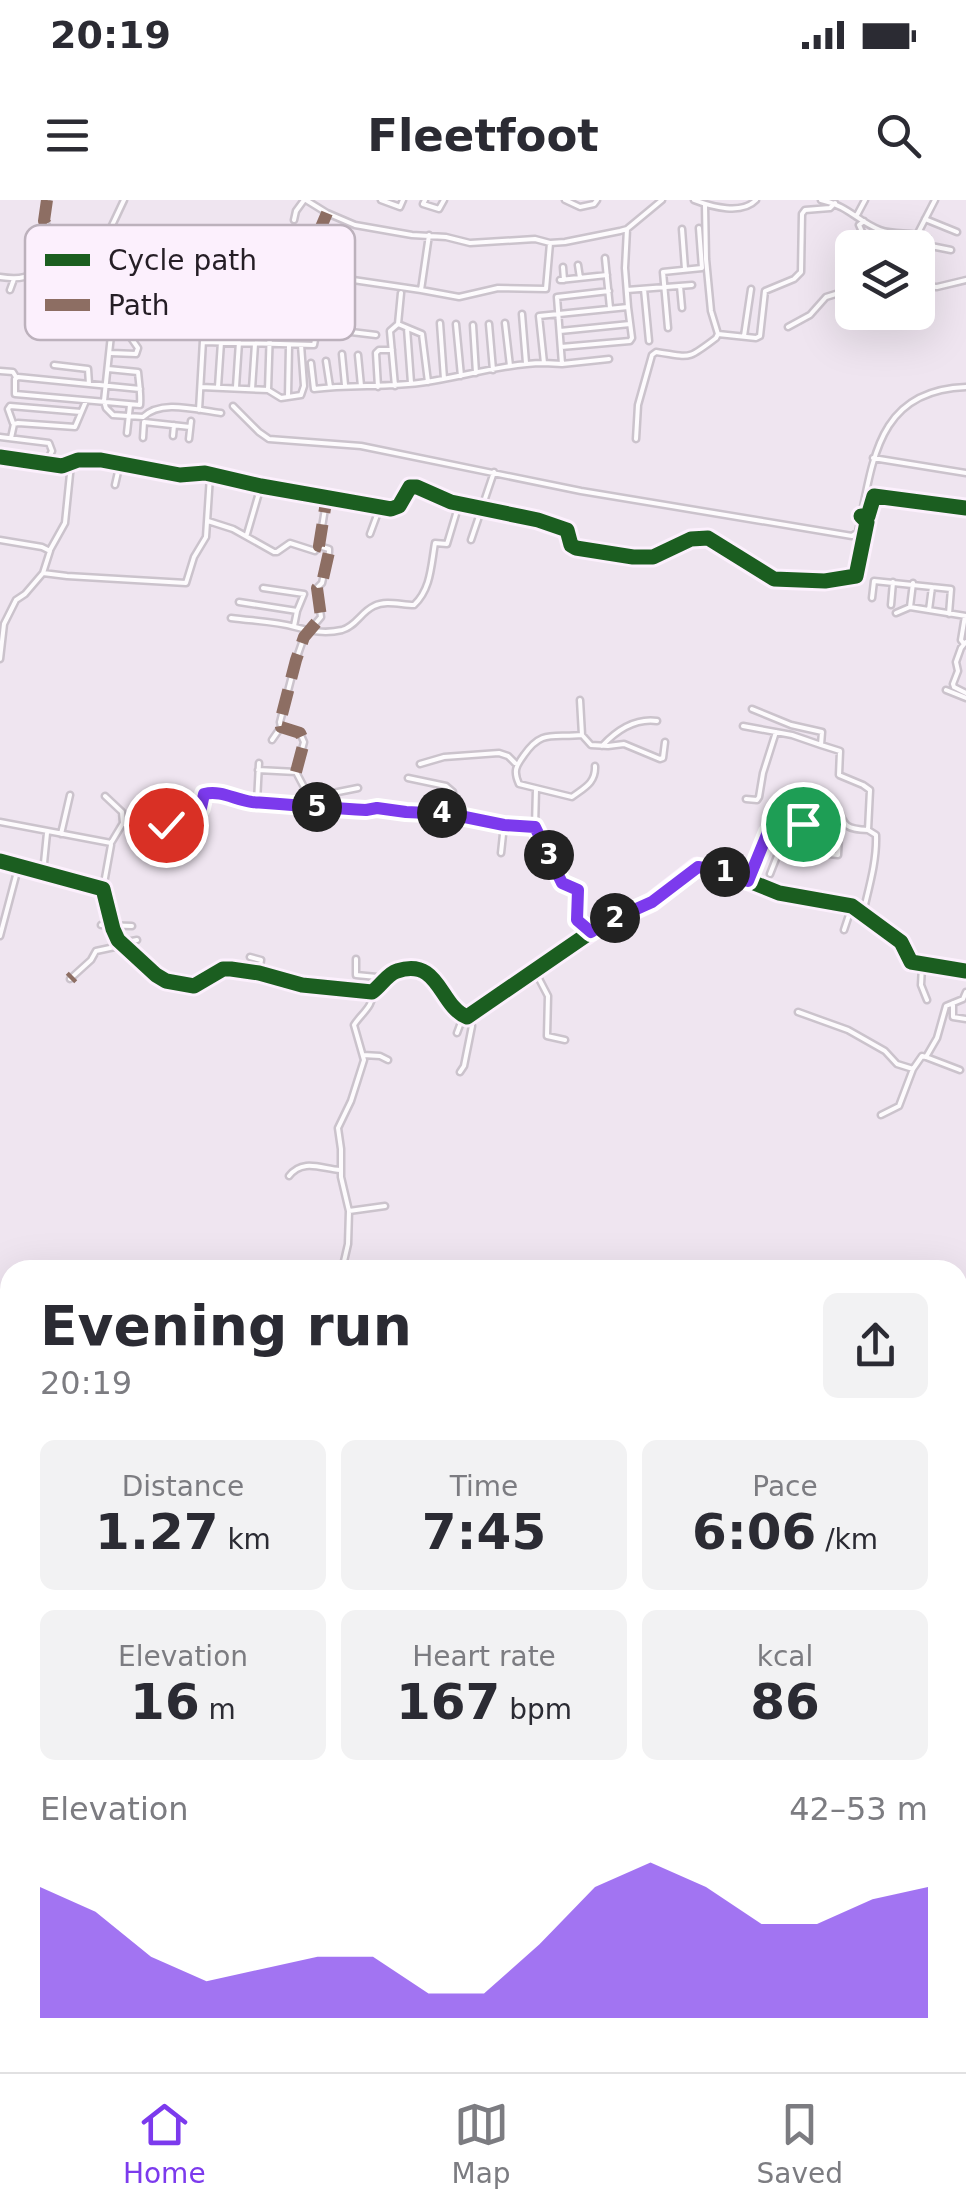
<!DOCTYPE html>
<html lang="en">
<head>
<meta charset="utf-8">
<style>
  :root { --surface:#fff; --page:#f2f2f3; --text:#2b2b33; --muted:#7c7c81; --line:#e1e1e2; --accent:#7c3aed }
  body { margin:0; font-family:"DejaVu Sans",sans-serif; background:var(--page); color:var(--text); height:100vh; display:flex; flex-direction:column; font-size:38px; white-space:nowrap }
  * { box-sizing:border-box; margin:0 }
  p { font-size:32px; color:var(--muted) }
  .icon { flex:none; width:55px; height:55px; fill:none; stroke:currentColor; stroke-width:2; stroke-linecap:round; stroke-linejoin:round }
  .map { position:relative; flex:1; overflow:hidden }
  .details { position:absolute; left:0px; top:1060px; width:968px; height:812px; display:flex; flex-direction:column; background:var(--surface); border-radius:30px 30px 0 0; box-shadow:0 10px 40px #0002 }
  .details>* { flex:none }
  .controls { position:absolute; left:835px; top:30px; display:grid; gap:20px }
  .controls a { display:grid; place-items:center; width:100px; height:100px; border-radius:15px; background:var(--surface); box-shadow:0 10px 40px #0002; font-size:50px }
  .pin { position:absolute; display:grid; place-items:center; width:85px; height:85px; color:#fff; margin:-42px; border:5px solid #fff; border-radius:50%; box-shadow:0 2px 10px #0007 }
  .km { position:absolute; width:50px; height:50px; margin:-25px; border-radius:50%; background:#222; color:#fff; font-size:28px; line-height:50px; text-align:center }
  .round { display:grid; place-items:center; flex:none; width:105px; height:105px; border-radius:15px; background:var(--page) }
  .summary { display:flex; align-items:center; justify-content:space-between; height:170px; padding:0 40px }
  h1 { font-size:55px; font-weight:700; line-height:75px }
  .metrics { display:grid; grid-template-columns:repeat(3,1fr); gap:15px; height:170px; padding:10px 40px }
  .metrics div { display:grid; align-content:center; border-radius:15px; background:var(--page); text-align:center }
  .metrics b { font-size:50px; font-weight:700 }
  .metrics small { font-size:28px; font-weight:400 }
  .metrics p { font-size:28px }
  .chart { height:280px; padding:20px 40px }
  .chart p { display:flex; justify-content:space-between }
  .chart svg { width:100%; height:180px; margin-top:10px; fill:var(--accent); opacity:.7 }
  .status { display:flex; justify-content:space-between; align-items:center; height:70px; padding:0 50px; background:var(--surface); direction:ltr }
  .status svg { height:28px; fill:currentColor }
  header { display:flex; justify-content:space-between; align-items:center; height:130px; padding:0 40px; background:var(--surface); font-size:45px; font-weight:700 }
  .dock { display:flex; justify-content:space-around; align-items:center; height:140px; border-top:2px solid var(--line); background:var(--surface); font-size:28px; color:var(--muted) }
  .dock a { display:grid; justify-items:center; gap:5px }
  .dock .current { color:var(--accent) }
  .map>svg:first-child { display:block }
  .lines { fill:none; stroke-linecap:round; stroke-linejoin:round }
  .minor-casing { stroke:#cbc3cc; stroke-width:9 }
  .tertiary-casing { stroke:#cbc3cc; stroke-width:11 }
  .minor { stroke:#fdfbfd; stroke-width:4 }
  .tertiary { stroke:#fdfbfd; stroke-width:6 }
  .quiet { stroke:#8d6e63; stroke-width:12; stroke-dasharray:25 12; stroke-linecap:butt }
  .cycleway-casing { stroke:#fcf0fd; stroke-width:21 }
  .cycleway { stroke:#1b5e20; stroke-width:15 }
  .route-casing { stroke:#fff; stroke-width:20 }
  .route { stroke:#7c3aed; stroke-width:12 }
  .key { fill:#fcf0fd; stroke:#bcb1bc; stroke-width:2.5 }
  .key-label { font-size:28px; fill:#251e26 }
</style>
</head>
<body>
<div class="status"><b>20:19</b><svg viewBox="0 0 49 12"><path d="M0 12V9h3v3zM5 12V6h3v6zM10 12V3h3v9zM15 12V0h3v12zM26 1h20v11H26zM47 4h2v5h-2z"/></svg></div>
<header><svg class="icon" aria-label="menu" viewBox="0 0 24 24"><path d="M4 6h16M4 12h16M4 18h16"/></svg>Fleetfoot<svg class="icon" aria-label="search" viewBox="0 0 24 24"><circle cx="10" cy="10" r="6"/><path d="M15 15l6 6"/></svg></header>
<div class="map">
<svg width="966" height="1872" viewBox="0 0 966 1872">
  <rect width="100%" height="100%" fill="#efe5f0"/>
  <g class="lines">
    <g class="minor-casing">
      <path id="minor" d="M47,0L44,21L51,32
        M306,0L327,13L355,25L412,35L446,37L470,43L535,39L550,43L565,42L620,31L627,29L662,0
        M381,0L400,7L403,0
        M425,0L423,4L439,9L444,0
        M565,0L580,7L594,4L597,0
        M694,0C712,7 742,15 756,0
        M821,0C849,6 857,21 880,30C896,36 913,31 928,38L926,45L951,50
        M857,15L865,0
        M925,19L957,32
        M294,20L296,11L304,0
        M864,21L859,25L863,34L864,48
        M321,27L327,13
        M682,29L685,69
        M918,33L935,0
        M108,34L105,37L108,43L190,60L202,65L221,82L271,85L326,76L421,90L429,35
        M119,45V60L104,201L106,208L113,215L143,217C161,199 196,210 221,213
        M119,55L135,57L138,62L129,135
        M43,57L70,54L75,56L70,80L59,114
        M605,58L610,108
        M105,64L98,116L84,115L88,63H90L119,65
        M578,65L580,78
        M563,67L564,80
        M918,72L926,45
        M118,73L136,75
        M0,77C45,84 36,61 52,31L78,30L108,34L124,0
        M560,80L607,75
        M680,86L682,108
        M918,86L937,87L966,80
        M644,89L649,141
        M10,90L14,79
        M421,90L459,97L498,88L546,89L550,43
        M627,90L692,85
        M401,93L398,124L422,134L428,182
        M239,100L240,83
        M205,106L234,108
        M273,110H320L347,114
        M522,114L526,163
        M205,123L270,128H318L376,135
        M440,123L444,179
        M505,123L510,166
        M456,124L461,176
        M489,124L493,170
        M473,125L476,173
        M788,127L810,115L826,97L852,89
        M407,128L411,183
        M668,128L663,72L702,68L699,28
        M560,131L630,124
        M718,134L756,138L760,136L765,91L794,79L801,72L802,14L805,10L830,8L835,3
        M744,136L751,89
        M204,142L314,145L325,86
        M561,147L630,141L632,138L628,107
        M111,153L136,154L138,148L129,135L111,134
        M342,154L345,185
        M358,155L361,186
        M326,161L330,187
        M311,163L314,189C352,184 388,188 426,182C465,176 504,164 544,163L539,116L628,107L625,68L627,29
        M544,163L562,164L609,159
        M562,164L557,97L609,91
        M54,165L88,169L89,184
        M108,169L138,172C139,183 141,195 140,205L15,194V179L18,177L140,189
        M0,171L13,172L16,177
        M395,186L390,131L398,124
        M201,187L268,190L281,198L301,195L304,186L301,145
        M218,187L221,142
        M236,187L239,142
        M378,187L376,153L379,150H392
        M252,189L255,144
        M268,190L270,128L275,97L293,95
        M288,196L289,146
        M233,206L259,232L269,239L361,246L581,291L852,336L858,332C873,262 876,190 966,187
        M199,210L206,88L208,70L213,63
        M144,222L190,227
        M13,223L8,209L10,206L81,212
        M127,233L130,205
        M173,236L174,225
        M0,237L49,243L52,251L48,259L0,253
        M11,238L14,224L18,223L75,227L86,201
        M143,238L144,222
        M189,239L191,221
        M636,239L638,205L652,155L656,152C691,157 686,161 716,138L718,134L711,111L706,59L705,5
        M0,257L62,266L78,260H101L180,275L205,273L261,286L391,309L399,306L410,287H417L451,302L538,320L567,330L571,345L576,348L633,357H653L691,339L708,338L774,379L825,381L856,376L867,322L861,316H868L874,296L966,308
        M873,258L966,273
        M115,285L120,263
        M208,321L233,329L274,352H277L290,343L315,351
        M247,334L261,286
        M370,334L380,307
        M0,340L42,347L50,351L43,373L25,394L16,400L4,424L0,459
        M471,340L494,272
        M50,350L65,323L71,264
        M43,373L67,376L186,383L194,357L206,337L210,276
        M263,388L304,394L297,411
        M872,398L874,381L951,389L949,414
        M239,402L297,411L294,426
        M891,405L893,382
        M910,407L913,383
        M929,410L932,387
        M896,413L910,407L966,416
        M231,418C252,421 274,421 295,427C311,431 325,434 342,430C356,426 361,412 374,406C386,400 401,405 414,405C431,389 431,366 435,343L447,344L459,304
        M966,442L961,448L956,462L958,471L953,484L954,487L966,493
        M964,444L961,440L965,416
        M946,490L966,498
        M580,500L582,535
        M752,509L791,525L822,532L821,545L840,551L839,575L863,585L870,590L868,630L876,635C877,661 869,687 863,713
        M743,526L792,535L821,545
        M272,540L281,527
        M602,546C616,531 635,518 657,521
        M420,564L444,557L499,553L508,556L515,563
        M595,566C596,583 584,588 572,597L519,584C513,571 516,566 524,555C542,529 553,538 582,535L591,545L608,546L624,544L660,559L663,558L665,542
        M258,570L296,572L306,591L328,594L327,607
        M296,572L304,542L300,533L281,527L280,522L296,460L304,437L321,417L317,388L322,383L329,352V349L319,346L327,296
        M408,578L446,586L453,592L450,613
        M536,589L535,627L562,683L578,690L577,720L590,731
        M328,594L358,588
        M105,596L122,612L123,623
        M746,599L757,600L759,597L763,573L776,532
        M257,602L259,563
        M837,607C845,627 846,629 868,630
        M0,622L111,643L123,623L151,634L176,617L200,609L205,593C222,590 235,600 252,601C290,605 327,608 366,610L377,608L406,612L450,613L504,625L535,627
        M768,632L817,643L819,629
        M61,634L70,595
        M822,638L820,653L838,655L839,637
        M801,639L803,624
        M501,653L504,625
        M43,673L47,633
        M770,674L783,641L791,602
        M749,681L768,632L776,599
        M103,689L111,645
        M101,725L132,726
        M844,730L852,706
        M0,736L18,668
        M121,743L137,740
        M250,757L261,760L259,773
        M356,759V775L377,777L381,785
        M922,766L921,785L927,800
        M536,773L548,796L547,836L565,840
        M70,779L91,760L96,751L124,745
        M953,803V817L966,819
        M798,812L848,830L885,851L897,864L913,869L922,856L926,857L937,838L946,806L963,799L966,792
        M457,833L460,825L464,821
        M363,855L380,856L388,860
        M926,857L960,870
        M460,872L464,866L472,826L471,823L465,821
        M881,915L899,906L913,869
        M289,976C303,958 322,969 340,970
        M349,1011L385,1006
        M342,1070L348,1044L349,1011L341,977V949L338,928L351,901L364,860L354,825C360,815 375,805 372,792"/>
    </g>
    <g class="tertiary-casing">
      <path id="tertiary" d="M0,661L103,689L113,729L118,740L156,775L166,781L194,786L223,769H231L259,773L302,785L372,792C381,786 387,774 397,771C440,757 439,806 467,817L598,727L652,702L697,667L729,673L779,693L852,706L901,742L911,762L966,771"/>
    </g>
    <use href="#minor" class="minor"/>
    <use href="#tertiary" class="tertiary"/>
    <path class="quiet" d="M47,0L44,21L51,32
      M321,27L327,13
      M296,572L304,542L300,533L281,527L280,522L296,460L304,437L321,417L317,388L322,383L329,352V349L319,346L327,296
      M70,779L73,776"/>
    <g class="cycleway-casing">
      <path id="cycleway" d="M0,257L62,266L78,260H101L180,275L205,273L261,286L391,309L399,306L410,287H417L451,302L538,320L567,330L571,345L576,348L633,357H653L691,339L708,338L774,379L825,381L856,376L867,322L861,316H868L874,296L966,308
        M0,661L103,689L113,729L118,740L156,775L166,781L194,786L223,769H231L259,773L302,785L372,792C381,786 387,774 397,771C440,757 439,806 467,817L598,727L652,702L697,667L729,673L779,693L852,706L901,742L911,762L966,771"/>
    </g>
    <use href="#cycleway" class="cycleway"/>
  </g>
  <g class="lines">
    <g class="route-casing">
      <path id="route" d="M166,625L176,617L201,608L204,594C222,590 235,600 252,602C290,605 327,608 366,610L377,608L406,612L450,614L504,625L535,627L562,683L578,690L577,720L591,732L605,723L652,702L698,667L729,673L748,681L768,632L801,639L803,624"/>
    </g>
    <use href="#route" class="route"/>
  </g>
  <rect x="25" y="25" width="330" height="115" rx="15" class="key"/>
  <rect x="45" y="54" width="45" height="12" fill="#1b5e20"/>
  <rect x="45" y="99" width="45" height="12" fill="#8d6e63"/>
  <g class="key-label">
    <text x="108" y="70">Cycle path</text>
    <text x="108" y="115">Path</text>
  </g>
</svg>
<div class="controls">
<a><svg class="icon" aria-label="layers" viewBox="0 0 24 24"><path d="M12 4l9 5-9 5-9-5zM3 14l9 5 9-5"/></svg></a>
</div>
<div class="pin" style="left:803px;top:624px;background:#1e9e55"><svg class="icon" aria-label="arrive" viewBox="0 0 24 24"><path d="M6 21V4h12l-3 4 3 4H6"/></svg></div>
<div class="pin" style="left:166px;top:625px;background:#d93025"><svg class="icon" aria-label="check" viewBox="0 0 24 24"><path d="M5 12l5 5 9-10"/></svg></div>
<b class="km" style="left:725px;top:672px">1</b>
<b class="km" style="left:615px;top:718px">2</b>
<b class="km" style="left:549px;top:655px">3</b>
<b class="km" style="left:442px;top:613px">4</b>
<b class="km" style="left:317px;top:607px">5</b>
<section class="details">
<div class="summary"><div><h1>Evening run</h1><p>20:19</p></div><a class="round"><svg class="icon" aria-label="share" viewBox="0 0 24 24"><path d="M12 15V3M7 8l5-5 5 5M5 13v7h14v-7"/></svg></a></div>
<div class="metrics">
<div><p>Distance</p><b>1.27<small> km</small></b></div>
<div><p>Time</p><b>7:45</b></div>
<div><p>Pace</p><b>6:06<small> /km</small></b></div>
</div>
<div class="metrics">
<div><p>Elevation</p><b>16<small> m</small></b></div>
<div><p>Heart rate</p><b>167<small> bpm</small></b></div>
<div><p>kcal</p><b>86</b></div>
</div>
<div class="chart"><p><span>Elevation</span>42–53 m</p>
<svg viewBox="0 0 160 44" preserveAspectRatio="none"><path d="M0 44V12L10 18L20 29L30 35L40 32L50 29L60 29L70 38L80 38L90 26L100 12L110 6L120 12L130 21L140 21L150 15L160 12V44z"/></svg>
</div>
</section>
</div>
<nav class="dock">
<a class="current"><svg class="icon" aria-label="home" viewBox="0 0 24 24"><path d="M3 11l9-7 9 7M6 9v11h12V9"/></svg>Home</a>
<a><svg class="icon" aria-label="map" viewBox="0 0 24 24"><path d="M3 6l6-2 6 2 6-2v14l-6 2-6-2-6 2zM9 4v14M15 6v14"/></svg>Map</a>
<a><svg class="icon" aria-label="saved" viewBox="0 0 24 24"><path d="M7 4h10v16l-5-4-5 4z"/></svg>Saved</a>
</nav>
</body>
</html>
